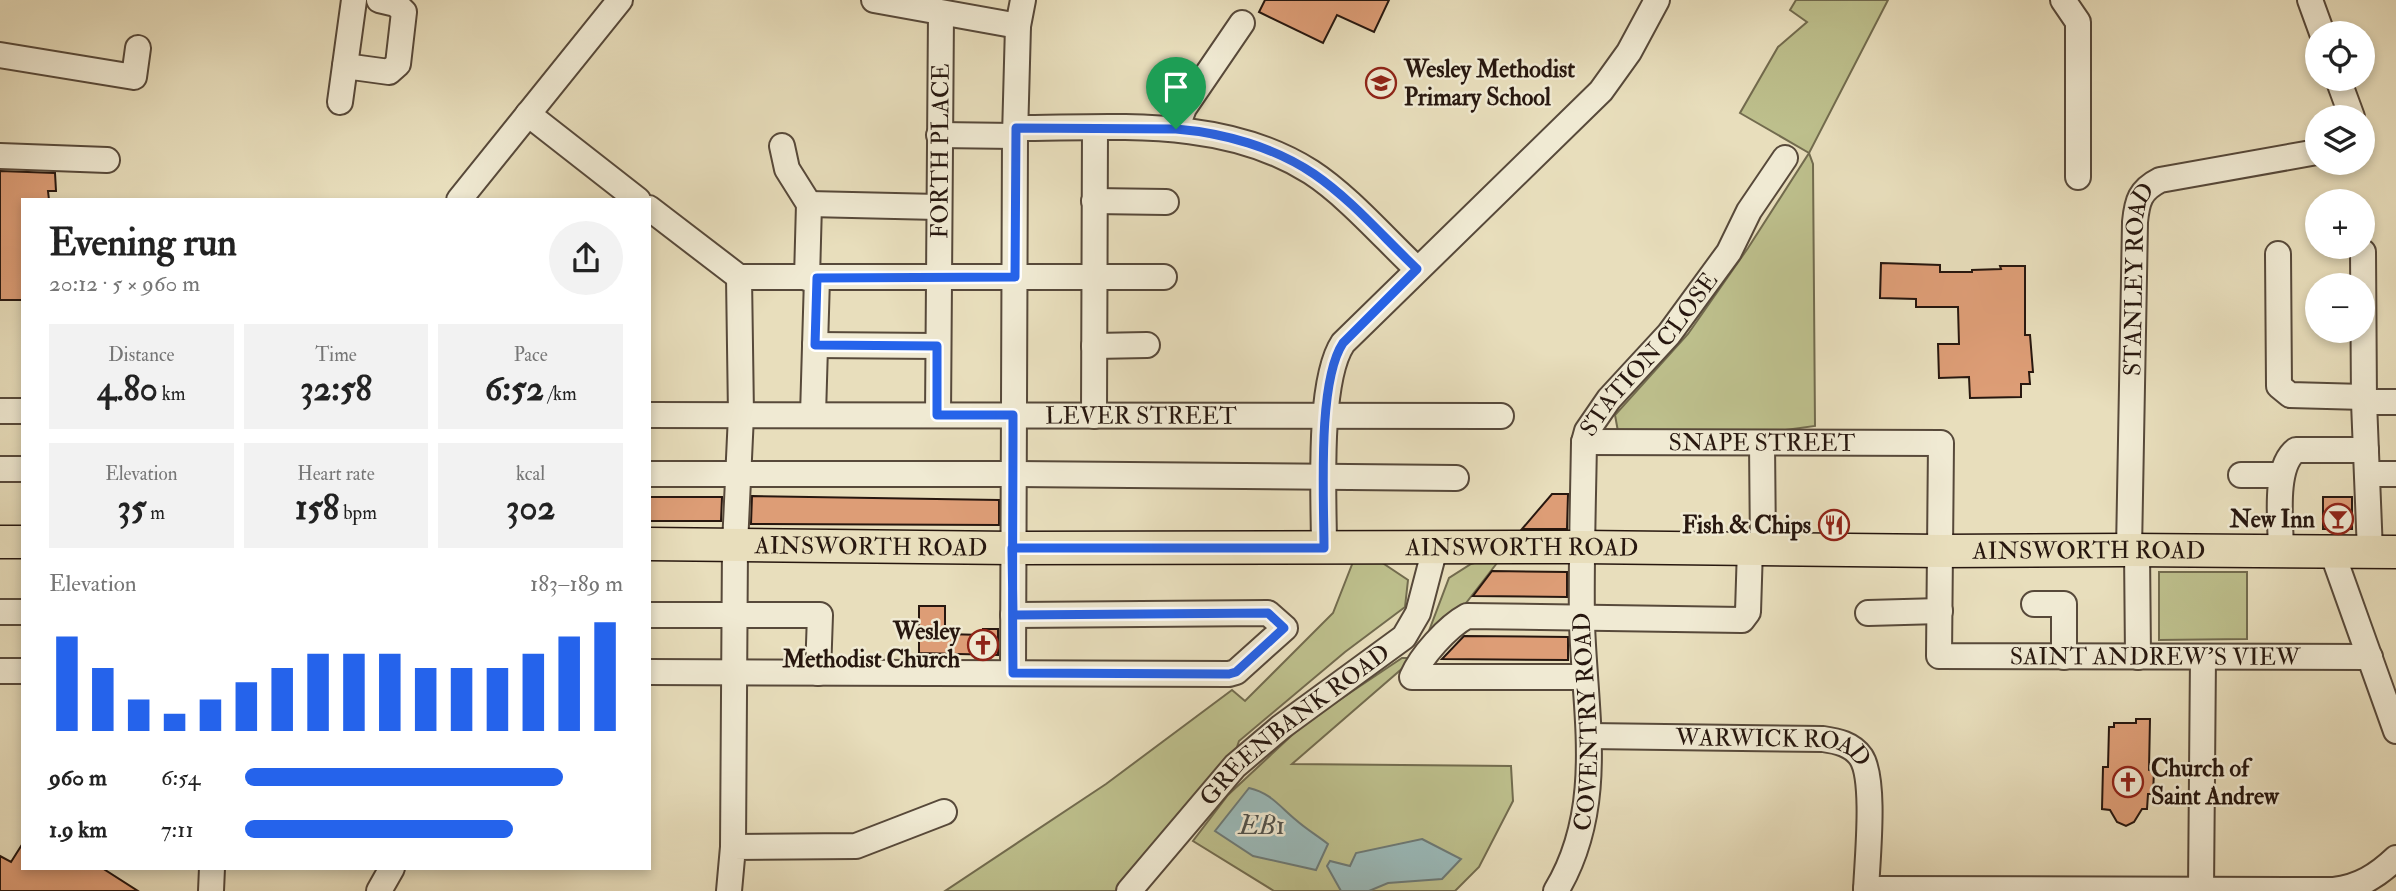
<!DOCTYPE html>
<html lang="en">
<head>
<meta charset="utf-8">
<style>
  :root { --surface:#fff; --page:#f2f2f2; --text:#222; --muted:#767676; --accent:#2563eb }
  body { margin:0; font-family:"IM FELL Double Pica",serif; background:var(--page); color:var(--text); height:100vh; display:flex; flex-direction:column; font-size:26px; white-space:nowrap }
  * { box-sizing:border-box; margin:0 }
  p { font-size:23px; color:var(--muted) }
  .icon { flex:none; width:38px; height:38px; fill:none; stroke:currentColor; stroke-width:2; stroke-linecap:round; stroke-linejoin:round }
  .map { position:relative; flex:1; overflow:hidden }
  .side { position:absolute; left:21px; top:198px; width:630px; height:672px; display:flex; flex-direction:column; background:var(--surface); border-radius:0px; box-shadow:0 4px 10px #0003 }
  .side>* { flex:none }
  .tools { position:absolute; left:2305px; top:21px; display:grid; gap:14px }
  .tools a { display:grid; place-items:center; width:70px; height:70px; border-radius:50%; background:var(--surface); box-shadow:0 4px 10px #0003; font-size:35px }
  .pin { position:absolute; display:grid; place-items:center; width:60px; height:60px; color:#fff; margin:-72px -30px; border-radius:50% 50% 50% 0; rotate:-45deg; box-shadow:0 0 7px #0007 }
  .pin .icon { rotate:45deg }
  .round { display:grid; place-items:center; flex:none; width:74px; height:74px; border-radius:37px; background:var(--page) }
  .overview { display:flex; align-items:center; justify-content:space-between; height:119px; padding:0 28px }
  h1 { font-size:38px; font-weight:700; line-height:52px }
  .figures { display:grid; grid-template-columns:repeat(3,1fr); gap:10px; height:119px; padding:7px 28px }
  .figures div { display:grid; align-content:center; border-radius:0px; background:var(--page); text-align:center }
  .figures b { font-size:35px; font-weight:700 }
  .figures small { font-size:19px; font-weight:400 }
  .figures p { font-size:19px }
  .chart { height:196px; padding:14px 28px }
  .chart p { display:flex; justify-content:space-between }
  .chart svg { width:100%; height:126px; margin-top:7px; stroke:var(--accent); stroke-width:6 }
  ul { padding:0 28px; list-style:none; font-size:23px }
  li { display:grid; grid-template-columns:112px 84px 1fr; align-items:center; height:52px }
  li i { height:18px; border-radius:9px; background:var(--accent) }
  .map>svg:first-child { display:block }
  .green { fill:#bdbf8c; stroke:#726b4e; stroke-width:2 }
  .water { fill:#9ababa; stroke:#6c7976; stroke-width:2 }
  .building { fill:#dd9d76; stroke:#27170f; stroke-width:2 }
  .lines { fill:none; stroke-linecap:round; stroke-linejoin:round }
  .minor-casing { stroke:#57493a; stroke-width:28 }
  .major-casing { stroke:#27170f; stroke-width:35 }
  .minor { stroke:#f0ead3; stroke-width:24 }
  .major { stroke:#e8debc; stroke-width:32 }
  .route-casing { stroke:#fff; stroke-width:14 }
  .route { stroke:#2563eb; stroke-width:9 }
  .labels { text-anchor:middle; dominant-baseline:central; stroke-width:5; stroke-linejoin:round; paint-order:stroke }
  .poi-label { font-size:24px; font-weight:bold; fill:#27170f; stroke:#f0ead3; text-anchor:end }
  .street-label { font-size:24px; fill:#27170f; stroke:#f0ead3 }
  .water-label { font-size:26px; font-style:italic; fill:#4f504b; stroke:#f0ead3 }
</style>
</head>
<body>
<div class="map">
<svg width="2396" height="891" viewBox="0 0 2396 891">
  <rect width="100%" height="100%" fill="#e8debc"/>
  <filter id="stains"><feTurbulence type="fractalNoise" baseFrequency=".00286" numOctaves="4"/><feColorMatrix values="0 0 0 0 .2 0 0 0 0 .09 0 0 0 0 .02 0 0 0 .5 -.17"/></filter>
  <radialGradient id="worn" r=".72"><stop offset=".6" stop-color="#630" stop-opacity="0"/><stop offset="1" stop-color="#630" stop-opacity=".3"/></radialGradient>
  <path class="green" d="M1796,0H1888L1809,153L1813,164L1815,426L1763,433L1619,437L1615,415L1688,334L1748,248L1809,153L1740,113L1778,47L1807,22L1790,10Z
    M1504,554L1442,634L1292,764L1511,766L1513,801L1479,867L1455,891H1274L1193,841L1228,795L1305,723L1402,658H1415L1427,636L1449,578L1471,564Z
    M1353,562H1381L1408,580L1405,607L1345,652L1239,741L1234,756L1118,891H945L1106,784L1232,690L1245,701L1333,613Z
    M2159,572H2247V639L2159,640Z"/>
  <path class="water" d="M1249,788C1271,793 1280,807 1296,820C1306,829 1318,836 1328,844L1316,870L1253,856L1215,831Z
    M1422,839L1461,859L1442,879L1388,883L1369,891H1341L1327,866L1330,861L1350,866L1356,853Z"/>
  <path class="building" d="M1265,0H1389L1374,32L1337,15L1323,43L1259,12Z
    M0,171L55,173L56,191H48L49,200H23V300H0Z
    M1881,263L1940,265V272H1972V270L2001,269L2000,266H2025V335H2030L2033,372H2029L2030,384H2021V397L1970,398L1969,377L1939,378L1938,344H1959L1958,307H1916V299L1880,298Z
    M1552,494H1568L1567,529H1522Z
    M752,496L999,500V525L751,524Z
    M649,497H722L721,521H649Z
    M2323,497H2352V529H2323Z
    M1492,571L1567,572V597L1473,596Z
    M919,606H945V634L983,635V629H998V655L919,653Z
    M1464,636L1568,637V660L1442,659Z
    M2136,719H2150L2149,770L2154,771L2153,794H2148L2147,809H2142L2134,822L2126,826L2117,822L2110,810L2102,809L2103,767H2108L2109,727H2114V723H2136Z
    M23,843V868H102L138,891H0V856L11,862Z"/>
  <g class="lines">
    <g class="minor-casing">
      <g id="minor">
        <path d="M874,0L1018,26"/>
        <path d="M2063,0L2078,22V177"/>
        <path d="M2310,0L2322,33"/>
        <path d="M0,55L134,77L138,48"/>
        <path d="M345,66L389,72L398,64L404,12L396,4L379,0"/>
        <path d="M2338,79L2352,117"/>
        <path d="M340,102L354,0"/>
        <path d="M528,114L638,200"/>
        <path d="M1015,128C1115,128 1223,116 1311,172C1348,196 1385,239 1417,269"/>
        <path d="M1176,129L1184,108L1242,23"/>
        <path d="M939,135L1015,136"/>
        <path d="M782,146L787,169L809,204L807,278"/>
        <path d="M0,156L107,160"/>
        <path d="M459,200L620,0"/>
        <path d="M1094,201L1166,202"/>
        <path d="M809,204L938,207"/>
        <path d="M649,208L739,277H1164"/>
        <path d="M2363,252L2364,402L2370,552"/>
        <path d="M2278,254L2279,386L2290,395L2364,397"/>
        <path d="M815,345L937,346"/>
        <path d="M1094,346L1147,345"/>
        <path d="M2364,402H2396"/>
        <path d="M0,411H23"/>
        <path id="s1" d="M649,415L1501,416"/>
        <path d="M813,415L817,278"/>
        <path id="s2" d="M938,415L941,13"/>
        <path d="M1094,416L1095,128"/>
        <path id="s3" d="M1584,442L1941,443L1939,656L2370,657"/>
        <path d="M1762,443L1763,548"/>
        <path d="M0,469H23"/>
        <path d="M649,474H1013L1456,478"/>
        <path d="M2367,474H2396"/>
        <path d="M2241,475H2281"/>
        <path d="M1324,548C1324,499 1317,382 1343,343L1601,91L1629,52L1657,0"/>
        <path id="s4" d="M2129,550L2135,222C2137,201 2140,190 2160,180L2317,152"/>
        <path d="M2137,550L2138,657"/>
        <path d="M2281,551C2281,525 2273,467 2296,450H2366"/>
        <path d="M2332,552L2396,731"/>
        <path d="M2034,604H2064V657"/>
        <path d="M0,612H23"/>
        <path d="M1868,613L1940,611"/>
        <path d="M649,615H820L818,673"/>
        <path d="M0,671H23"/>
        <path d="M649,672L1229,674L1236,672L1285,628L1268,613L1013,615"/>
        <path d="M1013,673L1015,136L1018,26L1023,0"/>
        <path d="M1584,677H1412C1421,656 1447,627 1467,616L1742,620L1748,612L1750,548"/>
        <path id="s5" d="M1589,736L1823,739C1837,741 1852,744 1861,757C1876,780 1867,861 1866,891"/>
        <path d="M733,847L735,545L741,415L739,277"/>
        <path d="M1866,889L2334,890C2359,887 2377,876 2396,858"/>
        <path d="M211,891L212,868"/>
        <path d="M379,891L392,868"/>
        <path d="M729,891L733,847L856,846L944,812"/>
        <path id="s6" d="M1129,891L1235,766L1281,727L1404,637L1418,613L1435,548"/>
        <path id="s7" d="M1556,891C1606,808 1585,716 1582,624C1581,564 1583,503 1584,442L1587,431L1609,399L1669,334L1729,252L1749,211L1785,158"/>
        <path d="M2201,891L2203,657"/>
      </g>
    </g>
    <g class="major-casing">
      <g id="major">
        <path d="M0,542H23"/>
        <path id="s8" d="M649,544L1012,548L1582,547L1941,551L2129,550L2396,552"/>
      </g>
    </g>
    <use href="#minor" class="minor"/>
    <use href="#major" class="major"/>
  </g>
  <g class="lines">
    <g class="route-casing">
      <path id="route" d="M1176,129L1016,128L1015,277L817,278L815,345L937,346V415H1013C1013,501 1012,587 1013,673L1229,674L1236,672L1284,628L1268,613L1013,615L1012,548H1324C1324,499 1317,382 1343,343L1417,269C1384,238 1352,200 1314,174C1274,147 1224,133 1176,129"/>
    </g>
    <use href="#route" class="route"/>
  </g>
  <defs>
    <g id="school-ring" transform="scale(1.575)"><circle r="9.5" fill="#f0ead3" stroke="#8f2418" stroke-width="1.5"/><path d="M0-5L7-2L0 1L-7-2ZM-4 1L0 2.5L4 1V4Q0 6-4 4Z" fill="#8f2418"/></g>
    <g id="bar-ring" transform="scale(1.575)"><circle r="9.5" fill="#f0ead3" stroke="#8f2418" stroke-width="1.5"/><path d="M-6-5H6L.8 .8V4.5H3.5V6h-7V4.5H-.8V.8Z" fill="#8f2418"/></g>
    <g id="restaurant-ring" transform="scale(1.575)"><circle r="9.5" fill="#f0ead3" stroke="#8f2418" stroke-width="1.5"/><path d="M-5-6h1v4h1v-4h1v4h1v-4h1v5L-1.5 .5V6h-2V.5L-5-1ZM5-6V6H3V1.5H1.5Q1.5-4 5-6Z" fill="#8f2418"/></g>
    <g id="church-ring" transform="scale(1.575)"><circle r="9.5" fill="#f0ead3" stroke="#8f2418" stroke-width="1.5"/><path d="M-1.2-6h2.4v3.5h3.3v2.4h-3.3V6h-2.4V-.1h-3.3v-2.4h3.3Z" fill="#8f2418"/></g>
  </defs>
  <g fill-rule="evenodd">
    <use href="#school-ring" x="1381" y="83"/>
    <use href="#bar-ring" x="2338" y="519"/>
    <use href="#restaurant-ring" x="1834" y="525"/>
    <use href="#church-ring" x="983" y="645"/>
    <use href="#church-ring" x="2128" y="782"/>
  </g>
  <g class="labels">
    <g class="poi-label">
      <text x="1404" y="69" text-anchor="start">Wesley Methodist<tspan x="1404" dy="28">Primary School</tspan></text>
      <text x="2315" y="519">New Inn</text>
      <text x="1811" y="525">Fish &amp; Chips</text>
      <text x="960" y="631">Wesley<tspan x="960" dy="28">Methodist Church</tspan></text>
      <text x="2151" y="768" text-anchor="start">Church of<tspan x="2151" dy="28">Saint Andrew</tspan></text>
    </g>
    <g class="street-label">
      <text stroke="none"><textPath href="#s2" startOffset="264">FORTH PLACE</textPath></text>
      <text stroke="none"><textPath href="#s4" startOffset="271">STANLEY ROAD</textPath></text>
      <text stroke="none"><textPath href="#s7" startOffset="565">STATION CLOSE</textPath></text>
      <text stroke="none"><textPath href="#s1" startOffset="492">LEVER STREET</textPath></text>
      <text stroke="none"><textPath href="#s3" startOffset="178">SNAPE STREET</textPath></text>
      <text stroke="none"><textPath href="#s8" startOffset="222">AINSWORTH ROAD</textPath></text>
      <text stroke="none"><textPath href="#s8" startOffset="873">AINSWORTH ROAD</textPath></text>
      <text stroke="none"><textPath href="#s8" startOffset="1440">AINSWORTH ROAD</textPath></text>
      <text stroke="none"><textPath href="#s3" startOffset="786">SAINT ANDREW'S VIEW</textPath></text>
      <text stroke="none"><textPath href="#s7" startOffset="175">COVENTRY ROAD</textPath></text>
      <text stroke="none"><textPath href="#s6" startOffset="236">GREENBANK ROAD</textPath></text>
      <text stroke="none"><textPath href="#s5" startOffset="186">WARWICK ROAD</textPath></text>
    </g>
    <g class="water-label">
      <text x="1262" y="826">EB1</text>
    </g>
  </g>
  <rect width="100%" height="100%" filter="url(#stains)"/>
  <rect width="100%" height="100%" fill="url(#worn)"/>
</svg>
<div class="tools">
<a><svg class="icon" aria-label="locate" viewBox="0 0 24 24"><circle cx="12" cy="12" r="6"/><path d="M12 2v4M12 18v4M2 12h4M18 12h4"/></svg></a>
<a><svg class="icon" aria-label="layers" viewBox="0 0 24 24"><path d="M12 4l9 5-9 5-9-5zM3 14l9 5 9-5"/></svg></a>
<a>+</a>
<a>−</a>
</div>
<div class="pin" style="left:1176px;top:129px;background:#1e9e55"><svg class="icon" aria-label="arrive" viewBox="0 0 24 24"><path d="M6 21V4h12l-3 4 3 4H6"/></svg></div>
<section class="side">
<div class="overview"><div><h1>Evening run</h1><p>20:12 · 5 × 960 m</p></div><a class="round"><svg class="icon" aria-label="share" viewBox="0 0 24 24"><path d="M12 15V3M7 8l5-5 5 5M5 13v7h14v-7"/></svg></a></div>
<div class="figures">
<div><p>Distance</p><b>4.80<small> km</small></b></div>
<div><p>Time</p><b>32:58</b></div>
<div><p>Pace</p><b>6:52<small> /km</small></b></div>
</div>
<div class="figures">
<div><p>Elevation</p><b>35<small> m</small></b></div>
<div><p>Heart rate</p><b>158<small> bpm</small></b></div>
<div><p>kcal</p><b>302</b></div>
</div>
<div class="chart"><p><span>Elevation</span>183–189 m</p>
<svg viewBox="0 0 160 44" preserveAspectRatio="none"><path d="M5 44V11M15 44V22M25 44V33M35 44V38M45 44V33M55 44V27M65 44V22M75 44V17M85 44V17M95 44V17M105 44V22M115 44V22M125 44V22M135 44V17M145 44V11M155 44V6"/></svg>
</div>
<ul>
<li><b>960 m</b>6:54<i style="width:84%"></i></li>
<li><b>1.9 km</b>7:11<i style="width:71%"></i></li>
</ul>
</section>
</div>
</body>
</html>
